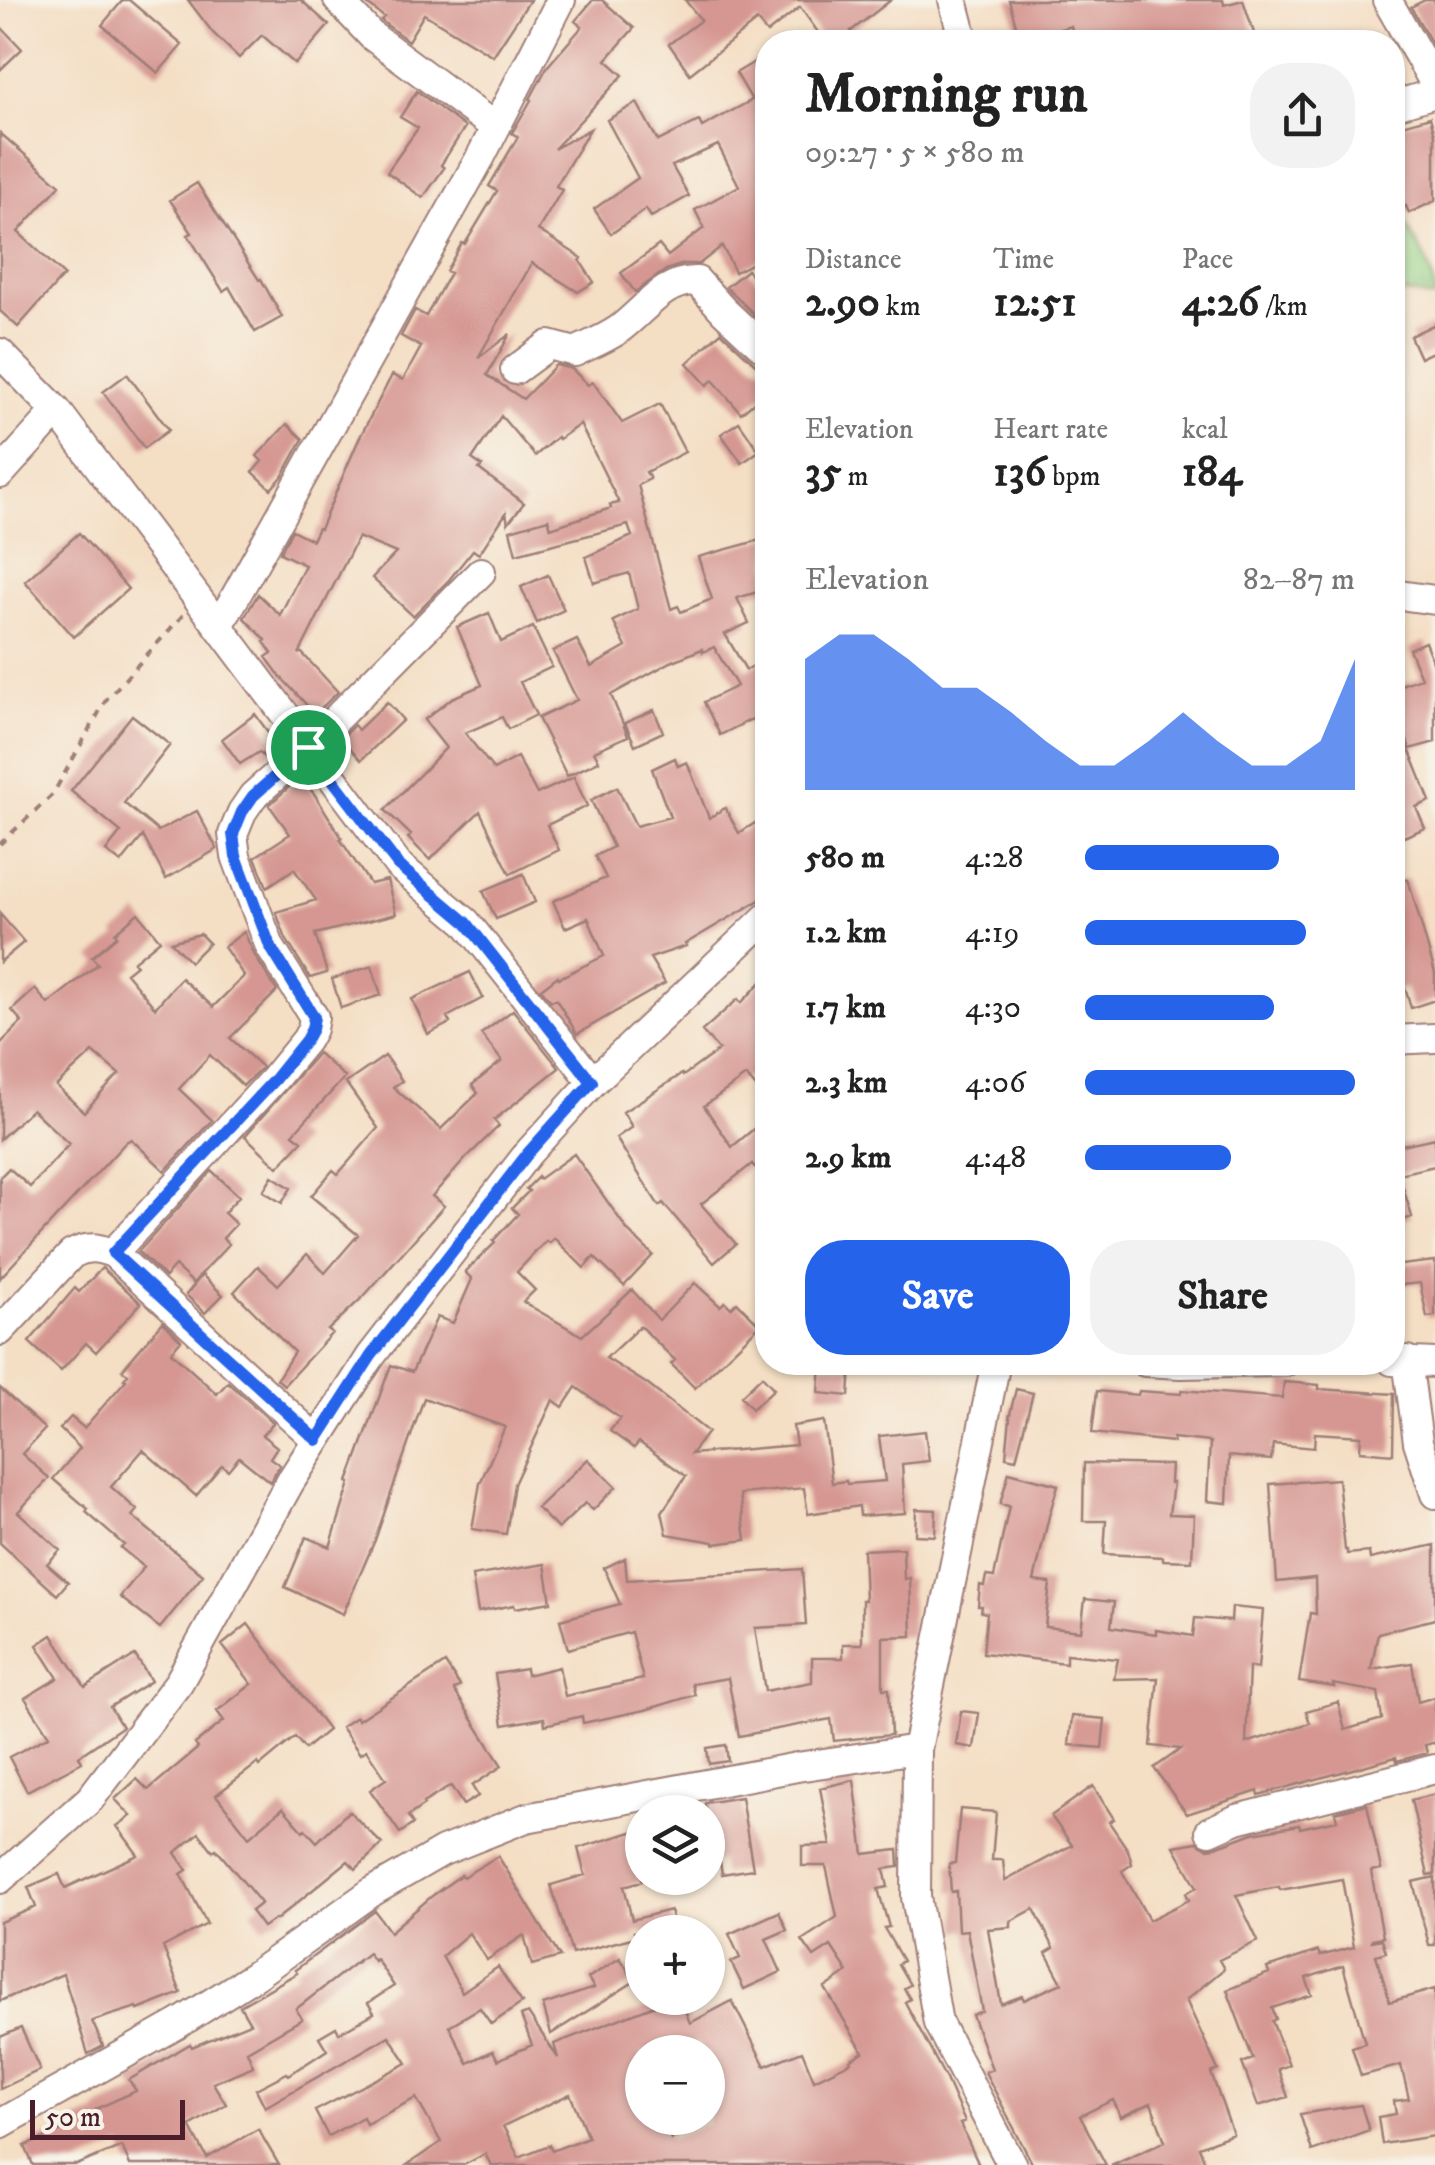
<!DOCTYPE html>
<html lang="en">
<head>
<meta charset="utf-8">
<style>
  :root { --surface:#fff; --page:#f2f2f2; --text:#222; --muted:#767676; --accent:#2563eb }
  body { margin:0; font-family:"IM FELL DW Pica",serif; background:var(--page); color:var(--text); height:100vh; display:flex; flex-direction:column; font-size:38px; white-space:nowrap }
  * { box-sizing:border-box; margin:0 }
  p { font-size:32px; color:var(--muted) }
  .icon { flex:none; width:55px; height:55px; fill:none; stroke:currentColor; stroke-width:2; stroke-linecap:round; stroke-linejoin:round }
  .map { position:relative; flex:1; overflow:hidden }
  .drawer { position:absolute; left:755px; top:30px; width:650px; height:1345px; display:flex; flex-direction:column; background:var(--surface); border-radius:40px; box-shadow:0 2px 8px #0004 }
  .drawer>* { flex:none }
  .fabs { position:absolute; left:625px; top:1795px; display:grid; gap:20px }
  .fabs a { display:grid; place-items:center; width:100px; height:100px; border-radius:50%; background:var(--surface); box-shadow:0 2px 8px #0004; font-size:50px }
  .scale { position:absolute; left:30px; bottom:25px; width:155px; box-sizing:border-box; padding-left:10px; border:5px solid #4a1f2b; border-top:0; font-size:28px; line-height:35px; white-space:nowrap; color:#4a1f2b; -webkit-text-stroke:8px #f7f3e8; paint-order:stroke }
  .pin { position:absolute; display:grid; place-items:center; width:85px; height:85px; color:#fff; margin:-42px; border:5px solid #fff; border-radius:50%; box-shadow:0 2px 10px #0007 }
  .round { display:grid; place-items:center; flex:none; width:105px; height:105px; border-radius:40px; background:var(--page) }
  .headline { display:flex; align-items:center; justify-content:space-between; height:170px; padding:0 50px }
  h1 { font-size:55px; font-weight:700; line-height:75px }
  .metrics { display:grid; grid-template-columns:repeat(3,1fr); gap:15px; height:170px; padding:10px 50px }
  .metrics div { display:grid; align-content:center }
  .metrics b { font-size:42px; font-weight:700 }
  .metrics small { font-size:28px; font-weight:400 }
  .metrics p { font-size:28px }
  .chart { height:280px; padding:20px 50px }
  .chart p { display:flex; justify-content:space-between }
  .chart svg { width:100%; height:180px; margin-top:10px; fill:var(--accent); opacity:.7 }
  .button { display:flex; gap:20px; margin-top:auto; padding:20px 50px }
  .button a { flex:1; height:115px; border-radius:40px; background:var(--accent); color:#fff; font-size:40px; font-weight:700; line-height:115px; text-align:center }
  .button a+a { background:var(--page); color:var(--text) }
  ul { padding:0 50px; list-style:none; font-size:32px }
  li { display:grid; grid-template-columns:160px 120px 1fr; align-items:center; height:75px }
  li i { height:25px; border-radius:12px; background:var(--accent) }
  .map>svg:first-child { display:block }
  .grass { fill:url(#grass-tufts); stroke:#707a5a; stroke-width:2.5 }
  .building { fill:#d69792; fill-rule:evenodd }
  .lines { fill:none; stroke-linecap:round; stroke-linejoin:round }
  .minor-casing { stroke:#9f7e78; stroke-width:32 }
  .path { stroke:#9f7e78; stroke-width:4; stroke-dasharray:8 8; stroke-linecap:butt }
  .minor { stroke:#fff; stroke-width:28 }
  .route-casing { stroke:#fff; stroke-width:20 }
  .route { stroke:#2563eb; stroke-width:12 }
</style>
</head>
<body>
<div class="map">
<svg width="1435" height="2165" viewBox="0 0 1435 2165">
  <defs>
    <pattern id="grass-tufts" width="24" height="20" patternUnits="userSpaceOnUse" patternTransform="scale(2.5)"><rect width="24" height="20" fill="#96d489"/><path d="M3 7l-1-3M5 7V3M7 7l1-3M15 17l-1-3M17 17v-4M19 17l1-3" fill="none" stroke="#83b676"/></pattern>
  </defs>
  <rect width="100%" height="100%" fill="#f7f3e8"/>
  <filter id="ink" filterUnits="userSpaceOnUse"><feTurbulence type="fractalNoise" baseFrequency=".01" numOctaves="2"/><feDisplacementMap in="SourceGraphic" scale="20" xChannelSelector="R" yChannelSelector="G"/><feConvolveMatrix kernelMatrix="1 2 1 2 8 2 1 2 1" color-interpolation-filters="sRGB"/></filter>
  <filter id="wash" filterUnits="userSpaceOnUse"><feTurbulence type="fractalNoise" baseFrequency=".0048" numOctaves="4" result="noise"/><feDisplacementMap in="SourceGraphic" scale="40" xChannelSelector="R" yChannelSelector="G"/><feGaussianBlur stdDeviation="2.25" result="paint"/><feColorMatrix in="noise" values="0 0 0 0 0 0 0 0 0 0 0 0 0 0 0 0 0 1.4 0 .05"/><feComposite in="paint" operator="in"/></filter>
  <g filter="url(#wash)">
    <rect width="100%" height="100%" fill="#f4dec4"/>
    <path class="grass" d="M1405,223C1418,246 1435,271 1435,298L1393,291V224Z"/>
    <g id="blocks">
      <path class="building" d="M123,0H129L182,45L158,73L102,25Z
        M188,0H301L329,25L295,64L262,35L239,58L213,33Z
        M362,0H530L493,56L424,14L408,41L384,23L381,20L384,17Z
        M593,0H602L634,28L606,60L623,75L554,149L590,129L556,186L562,190L538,230L582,258L580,261L594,282L578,292L532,263L478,358L510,334L487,375L523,399L556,365L572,369L588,385L593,382L622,423L660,404L685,452L646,472L650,479L638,485L671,609L678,606L681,612L712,599L698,557L768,538V589L737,598L749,623L725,634L746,670L768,658V741L752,719L720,735L704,702L737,686L714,647L703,652L702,649L671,662L611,695L628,736L594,751L599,761L567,776L538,718L577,700L553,651L577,640L591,667L626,647L613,621L638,609L629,573L594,583L586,557L632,536L628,525L516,554L510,530L548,519L551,528L611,508L610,505L619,503L580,424L559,439L557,437L535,456L501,416L472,459L482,466L479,469L524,503L508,523L506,513L479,554L473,550L448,581L413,616L372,578L396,553L358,537L299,654L301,652L338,692L315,714L280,676L266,657L272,653L264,642L266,640L244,618L258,594L280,615L305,565L280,553L292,530L312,540L318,528L320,529L359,439L392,375L403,380L421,347L401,336L415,310L426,316L450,273L446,271L462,243L465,244L497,191L489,186L518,137L512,133L531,100L530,99L547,67L582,27L575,21Z
        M685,0H891L851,31L859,42H825L800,7L767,33L757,21L690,74L669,44L701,20Z
        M1009,0H1223L1224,5L1243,0L1257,42H1075L1071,26L1020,40Z
        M1425,0H1435V49L1411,7Z
        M0,26L22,49L0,70Z
        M768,54V255L735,272L722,246L699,264H684L666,270L635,292L621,273L659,245L668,256L704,228L695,210L739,186L718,145L672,166L689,196L651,217L646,209L611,234L594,209L638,178L607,120L637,103L658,141L699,121L702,127L752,100L736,73Z
        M417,91L465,127L441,165L444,168L423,198L387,172L418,128L400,117Z
        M1430,117L1435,135V201L1409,213L1406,206L1392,210V128Z
        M0,133L60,185L18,232L64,275L18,327L0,311Z
        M197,183L259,280L261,279L282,317L255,332L229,287L223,291L188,235L192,233L170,200Z
        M747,270L768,292V328L726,287Z
        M1435,324V351L1420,358L1410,336Z
        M721,332L756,365L768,369V390L741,413L713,380L707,385L687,363Z
        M127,374L169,430L144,448L103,392Z
        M739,422L759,451L742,463L721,434Z
        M287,424L303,439L282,477L271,489L253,472L262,461L257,456Z
        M79,533L128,589L74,637L25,581Z
        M548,575L564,610L537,623L521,587Z
        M489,613L501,642L533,627L552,667L520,682L536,715L508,729L502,717L465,733L494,770L517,757L537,794L574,777L587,806L547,825L559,850L510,874L480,811L430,860L408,838L411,835L385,810L446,748L424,720L452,698L482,685L457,627Z
        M1425,642L1435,667V742L1410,749L1392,697V688L1421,678L1409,649Z
        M387,702L403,720L361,760L345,742L346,740L343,736L354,725L358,730Z
        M654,710L663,732L635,745L625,723Z
        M255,714L278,746L264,757L259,752L240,764L222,739Z
        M132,715L170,745L124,803L158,831L197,811L217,849L166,879L143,836L121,863L106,851L121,832L71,791Z
        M1405,739L1430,801L1416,807L1425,828L1392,842V745Z
        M675,758L678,766L687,762L709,818L725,808L739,833L768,815V866L758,872L768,895L685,944L686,946L650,958L665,983L577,1034L556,999L551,1001L541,989L558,976L559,978L604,956L588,918L565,928L553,901L606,878L595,856L613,847L591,800L617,787L636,826L670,817L652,769Z
        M300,777L315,795L342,838L340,839L370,884L387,880L396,914L315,934L327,973L310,978L286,939L276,912L316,900L294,869L267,887L255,857L290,834L269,805Z
        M523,874L535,902L496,919L483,891Z
        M1408,879L1435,973V1000L1411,1008L1405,988L1392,992V883Z
        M138,913L160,940L133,962L136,965L126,973L155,1008L181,978L213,1007L244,976L224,947L244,932L255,956L277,991L230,1038L262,1067L243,1086L210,1055L179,1089L212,1120L165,1171L131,1139L126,1142L0,1278V1177L9,1168L30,1187L69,1144L32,1109L0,1139V1044L22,1022L12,1010L35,989L48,1004L98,964L92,957L117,936L115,933ZM93,1052L119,1074L84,1112L56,1086Z
        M0,914L24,942L0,962Z
        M200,934L209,943L190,962L171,942Z
        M372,966L381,995L341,1008L332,979Z
        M470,972L483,998L447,1017L450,1023L428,1034L412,999Z
        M768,975V1100L746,1076L704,1106L732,1147L768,1117V1182L752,1164L701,1204L736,1244L714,1263L663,1203L659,1206L616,1138L632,1127L623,1112L682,1074L683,1076L719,1050L702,1031L738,999L741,1003Z
        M513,1010L559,1068L494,1120L499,1126L468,1156L432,1196L444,1206L365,1295L328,1330L332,1333L284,1385L277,1379L294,1352L234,1292L258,1266L278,1285L307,1254L325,1273L358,1235L311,1196L333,1170L338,1174L378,1128L346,1083L385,1056L402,1081L393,1087L441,1129L478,1093L472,1085L502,1061L481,1034Z
        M318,1053L345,1077L293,1134L302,1141L278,1167L245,1136Z
        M1435,1138V1166L1399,1174L1412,1217L1392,1224V1147Z
        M574,1154L628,1231L653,1255L624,1286L594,1257L584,1268L554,1238L549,1243L546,1241L517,1272L535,1290L523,1302L582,1336L632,1290L659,1320L695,1283L720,1306L725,1302L731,1308L737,1302L760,1325L695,1388L671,1364L675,1360L640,1326L606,1358L647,1384L708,1432L691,1454L796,1445L793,1426L824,1421L832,1483L846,1481L847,1484L885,1481L879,1436L925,1431L929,1461L902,1464L905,1513L860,1516L859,1506L808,1514L804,1488L740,1494L746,1540L714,1544V1542L667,1534L662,1512L686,1476L639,1442L634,1448L610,1431L620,1418L576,1387L563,1407L553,1400L514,1484L506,1534L472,1529L480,1483L505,1427L424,1398L375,1540L343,1614L285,1587L306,1537L330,1547L350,1483L348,1482L391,1365L412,1372L437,1317L453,1323L472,1279L465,1272L495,1243L493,1241L518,1214L512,1208L529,1191L526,1189L538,1177L539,1179Z
        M212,1171L239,1196L224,1213L236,1224L223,1238L229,1244L193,1283L175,1266L165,1277L138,1252Z
        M272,1176L291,1188L282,1203L263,1191Z
        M1435,1261V1316L1427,1317L1420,1283L1392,1286V1266Z
        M102,1268L141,1303L96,1352L86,1343L61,1371L29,1342L75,1288L79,1292Z
        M202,1275L223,1295L205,1313L186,1295Z
        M163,1322L181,1340L171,1352L217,1394L228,1382L273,1423L262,1435L277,1447L270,1458L280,1465L270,1482L239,1457L228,1470L222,1465L196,1496L143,1450L111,1487L137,1510L132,1516L203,1575L160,1628L120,1597L144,1567L121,1548L124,1545L86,1512L88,1509L53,1479L80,1448L60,1429L71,1417L84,1428L126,1380L124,1379L128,1374L122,1370Z
        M821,1364L851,1367L849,1396L819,1393Z
        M762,1376L774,1389L752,1409L741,1396Z
        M1284,1382L1319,1385V1389L1394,1394L1393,1454L1360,1451L1361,1436L1315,1433L1314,1448L1273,1444L1271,1460L1229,1456L1227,1503L1207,1501L1210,1442L1173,1438V1442L1092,1433L1097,1391L1138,1395L1139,1391L1181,1394L1182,1390L1282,1398Z
        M0,1388L45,1429L22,1454L49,1478L18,1512L60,1550L47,1564L68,1582L57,1595L0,1543Z
        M1016,1389L1033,1393L1016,1459L1006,1457L1010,1418H1009Z
        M588,1459L616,1487L593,1510L585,1503L558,1529L537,1508Z
        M1084,1463L1171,1465L1170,1483H1173L1169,1514L1194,1515L1192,1561L1163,1560V1557L1104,1554L1106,1521H1083Z
        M1009,1472L1058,1485L1049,1516L1034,1581L1050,1583L1045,1627L1081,1631L1085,1599L1114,1602L1111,1627L1156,1634V1630L1193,1636L1195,1618L1231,1621L1232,1607L1263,1610L1258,1668L1249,1667L1246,1743L1310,1723L1306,1711L1338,1702L1345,1730L1382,1719L1378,1692L1333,1684L1334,1687L1299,1682L1310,1613L1316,1614L1315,1578L1277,1582L1270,1484L1338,1479L1345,1550H1347V1554L1369,1552L1370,1559L1435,1545V1619L1378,1633L1371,1669L1412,1663L1418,1702L1435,1697V1742L1425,1745L1427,1753L1397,1761L1396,1757L1259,1795L1258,1791L1187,1814L1154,1768L1181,1749L1151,1746L1158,1678L1114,1679L1118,1659L1066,1654V1663L983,1653L987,1613L981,1612L982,1606H978L980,1585L984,1586L986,1576L994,1577L1009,1506L1000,1504Z
        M916,1509L936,1510L935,1536L915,1535Z
        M903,1548L904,1579L910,1578L912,1636L883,1637V1689H889L891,1735L834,1741L831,1719L739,1736L728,1678L692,1684L695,1695L645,1710L583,1723L582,1716L545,1725L544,1718L503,1725L495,1674L526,1669L527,1675L559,1667L565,1696L643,1679L631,1632L568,1649L560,1620L620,1604L604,1568L625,1558L627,1580L802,1569L806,1625L755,1628L765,1691L812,1682V1658H843V1644H862V1600H865L863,1550Z
        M545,1564L551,1602L515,1608L514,1605L478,1612L472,1576Z
        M248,1624L328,1730L305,1749L295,1737L260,1766L258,1763L216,1795L249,1837L283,1808L303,1831L305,1829L317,1842L349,1811L382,1844L356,1869L348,1861L276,1920L275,1919L263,1927L251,1911L261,1903L216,1849L213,1851L199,1833L175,1853L187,1870L181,1874L207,1924L163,1947L181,1993L138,2010L137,2007L92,2021L103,2046L88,2054L63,1974L0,2001V1922L36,1907L28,1887L59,1874L65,1888L138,1855L117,1826L131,1816L115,1799L137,1779L148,1790L198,1748L195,1744L224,1721L217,1711L252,1684L222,1645Z
        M52,1635L85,1687L135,1655L151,1681L110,1707L122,1727L79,1756L82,1762L27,1791L9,1757L49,1736L25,1698L58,1678L37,1645Z
        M445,1663L460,1686L454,1690L502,1766L472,1786L478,1796L463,1805L451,1786L423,1803L424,1805L408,1816L413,1824L400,1833L370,1790L386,1779L366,1750L360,1754L341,1727L356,1717L358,1720Z
        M961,1711L979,1713L974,1748L956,1745Z
        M1072,1716L1105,1719L1102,1748L1069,1745Z
        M726,1745L728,1761L709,1764L707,1748Z
        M854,1780L864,1854L898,1850L899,1867L884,1869L888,1887L878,1889L889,1927L884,1928L903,1961L898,1964L910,1985L904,1988L910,1999L905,2002L946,2079L965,2122L960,2124L979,2165H491L485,2154L464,2165H407L441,2142L416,2098L366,2124L363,2117L328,2136L315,2111L407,2063L389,2036L265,2107L256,2089L287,2073L289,2075L327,2050L319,2037L336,2027L339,2033L374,2013L368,2003L394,1986L376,1959L374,1961L368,1953L296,2009L302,2019L247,2051L253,2066L213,2083L226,2104L190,2126L207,2158L258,2129L279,2165H130L122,2146L77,2165H33L25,2146L61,2131L59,2127L97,2112L96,2109L136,2091L129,2080L190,2044L192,2047L250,2023L240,2006L297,1973L295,1970L375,1911L390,1932L432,1896L461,1875L463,1877L498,1856L560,1957L532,1965L524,1935L487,1960L469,1933L442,1956L462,1992L498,1967L522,2003L491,2024L480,2008L449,2026L468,2063L493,2051L498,2060L532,2045L521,2016L528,2013L558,2058L554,2044L673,1998H680L690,2023L732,2001L765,2066L802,2051L814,2080L851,2062L850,2060L863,2052L825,1988L848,1972L831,1946L814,1957L802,1940L837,1917L826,1866H802V1846L831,1845L820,1788ZM698,2042L704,2052H708V2123L671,2139L661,2118H642V2052H677ZM570,2094L588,2137L552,2151L549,2145L519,2157L503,2126Z
        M1093,1786L1114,1819L1109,1822L1128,1850L1132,1864L1122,1871L1149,1920L1189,1900L1186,1893L1197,1887L1174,1846L1197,1842L1207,1848L1216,1847L1253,1833L1299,1825L1300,1828L1337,1820L1335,1812L1367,1804L1381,1869L1371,1871L1383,1937L1372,1939V1941L1382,1939L1386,1952L1376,1955L1390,2002L1435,1989V2136L1382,2144L1378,2117L1396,2114L1394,2101L1409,2099L1401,2065L1361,2076L1352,2047L1365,2043L1343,1966L1306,1978L1312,1995L1272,2008L1276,2019L1272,2021L1289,2065L1278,2069L1288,2097L1258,2106L1242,2063L1253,2059L1227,1990L1269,1973L1267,1968L1318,1951L1320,1956L1354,1947L1342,1879L1280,1890L1279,1887L1236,1895L1258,1941L1219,1960L1224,1969L1186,2000L1218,2070L1211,2073L1233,2134L1199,2147L1206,2165H1111L1165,2141L1151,2103L1121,2117L1113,2100L1080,2116L1106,2165H1033L985,2072L992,2069L972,2015L982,2011L967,1930L958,1931L956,1891L951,1892L949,1864L955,1863L960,1809L996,1812L992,1860H1003L1005,1881L1072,1845L1051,1816ZM1034,1909L1054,1948L1046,1953L1062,1983L1024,2000L1022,1996L1001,2004L988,1929L1011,1927V1921Z
        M1435,1794V1874L1428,1875L1411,1800Z
        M741,1797L753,1869L722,1874L720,1861L708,1864L705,1803Z
        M642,1829V1881L624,1886L632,1920L670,1910L674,1926L650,1932H634L635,1937L572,1954L551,1885L585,1875L578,1848Z
        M1435,1877V1945H1429L1413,1882Z
        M779,1912L787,1930L766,1939L781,1972L744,1989L731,1962L740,1958L729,1934Z
        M620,1958L635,1981L551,2034L543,2005L594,1988L588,1978Z
        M21,2028L40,2070L0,2089V2037Z
        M1361,2105L1369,2130L1312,2151L1300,2114Z"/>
    </g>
  </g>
  <g filter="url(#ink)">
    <use href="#blocks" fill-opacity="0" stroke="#9f7e78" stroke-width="2.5"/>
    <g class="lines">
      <g class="minor-casing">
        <path id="minor" d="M338,0L372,36L495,127
          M953,0L964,42
          M1387,0L1435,84
          M1392,106L1435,93
          M0,353L57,411L398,865L466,922L593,1082
          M515,370L549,345L575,352C589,345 605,339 618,330C643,312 664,279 697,281L724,311L768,352
          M0,474L57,411
          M1392,594L1435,600
          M219,626L480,158L561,0
          M1392,1040L1435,1038
          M113,1253L274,1079L306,1040L312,1029L314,1017L270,947L236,856L233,834L242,812L253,796L308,747L481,572
          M0,1331L72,1254C88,1246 96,1247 113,1253L317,1440
          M1407,1360L1418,1442L1435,1494
          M1392,1361L1435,1363
          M996,1362L917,1749L916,1897L938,2023L1012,2165
          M1145,1362L1181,1364L1285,1362
          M1210,1831L1237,1819L1435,1769
          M0,1879L90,1799L179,1682L290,1482L371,1356L529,1152L593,1082L768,916
          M0,2124L178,2024L254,1976L372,1892L443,1851L526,1818L797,1767L917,1749"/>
      </g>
      <path class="path" d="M0,844L53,794L106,700L183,615"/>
      <use href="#minor" class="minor"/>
    </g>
  </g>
  <g class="lines" filter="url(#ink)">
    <g class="route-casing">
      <path id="route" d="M308,747L398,865L466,922L592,1082L529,1152L371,1356L317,1440L113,1253L274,1080L306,1040L312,1029L314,1017L270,946L236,856L233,834L242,812L253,796Z"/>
    </g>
    <use href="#route" class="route"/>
  </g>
</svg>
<div class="fabs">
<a><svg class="icon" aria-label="layers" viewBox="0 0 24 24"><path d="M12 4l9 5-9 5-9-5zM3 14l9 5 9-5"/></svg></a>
<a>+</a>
<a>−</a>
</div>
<div class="scale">50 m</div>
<div class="pin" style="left:308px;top:747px;background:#1e9e55"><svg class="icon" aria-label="arrive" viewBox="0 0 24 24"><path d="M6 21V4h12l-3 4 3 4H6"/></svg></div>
<section class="drawer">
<div class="headline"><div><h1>Morning run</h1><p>09:27 · 5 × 580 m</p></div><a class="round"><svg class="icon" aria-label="share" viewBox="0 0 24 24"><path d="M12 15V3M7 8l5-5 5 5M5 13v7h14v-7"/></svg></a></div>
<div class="metrics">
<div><p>Distance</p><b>2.90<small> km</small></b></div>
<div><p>Time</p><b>12:51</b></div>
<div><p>Pace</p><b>4:26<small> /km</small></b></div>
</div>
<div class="metrics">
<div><p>Elevation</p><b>35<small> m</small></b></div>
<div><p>Heart rate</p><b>136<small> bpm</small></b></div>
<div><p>kcal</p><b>184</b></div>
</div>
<div class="chart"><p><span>Elevation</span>82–87 m</p>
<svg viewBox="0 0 160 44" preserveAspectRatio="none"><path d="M0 44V12L10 6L20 6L30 12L40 19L50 19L60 25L70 32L80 38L90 38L100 32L110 25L120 32L130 38L140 38L150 32L160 12V44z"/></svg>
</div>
<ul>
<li><b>580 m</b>4:28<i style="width:72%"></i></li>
<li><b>1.2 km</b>4:19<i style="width:82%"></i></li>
<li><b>1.7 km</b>4:30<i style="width:70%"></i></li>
<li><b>2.3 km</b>4:06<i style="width:100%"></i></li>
<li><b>2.9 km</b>4:48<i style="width:54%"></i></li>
</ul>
<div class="button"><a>Save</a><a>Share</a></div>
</section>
</div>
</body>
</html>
